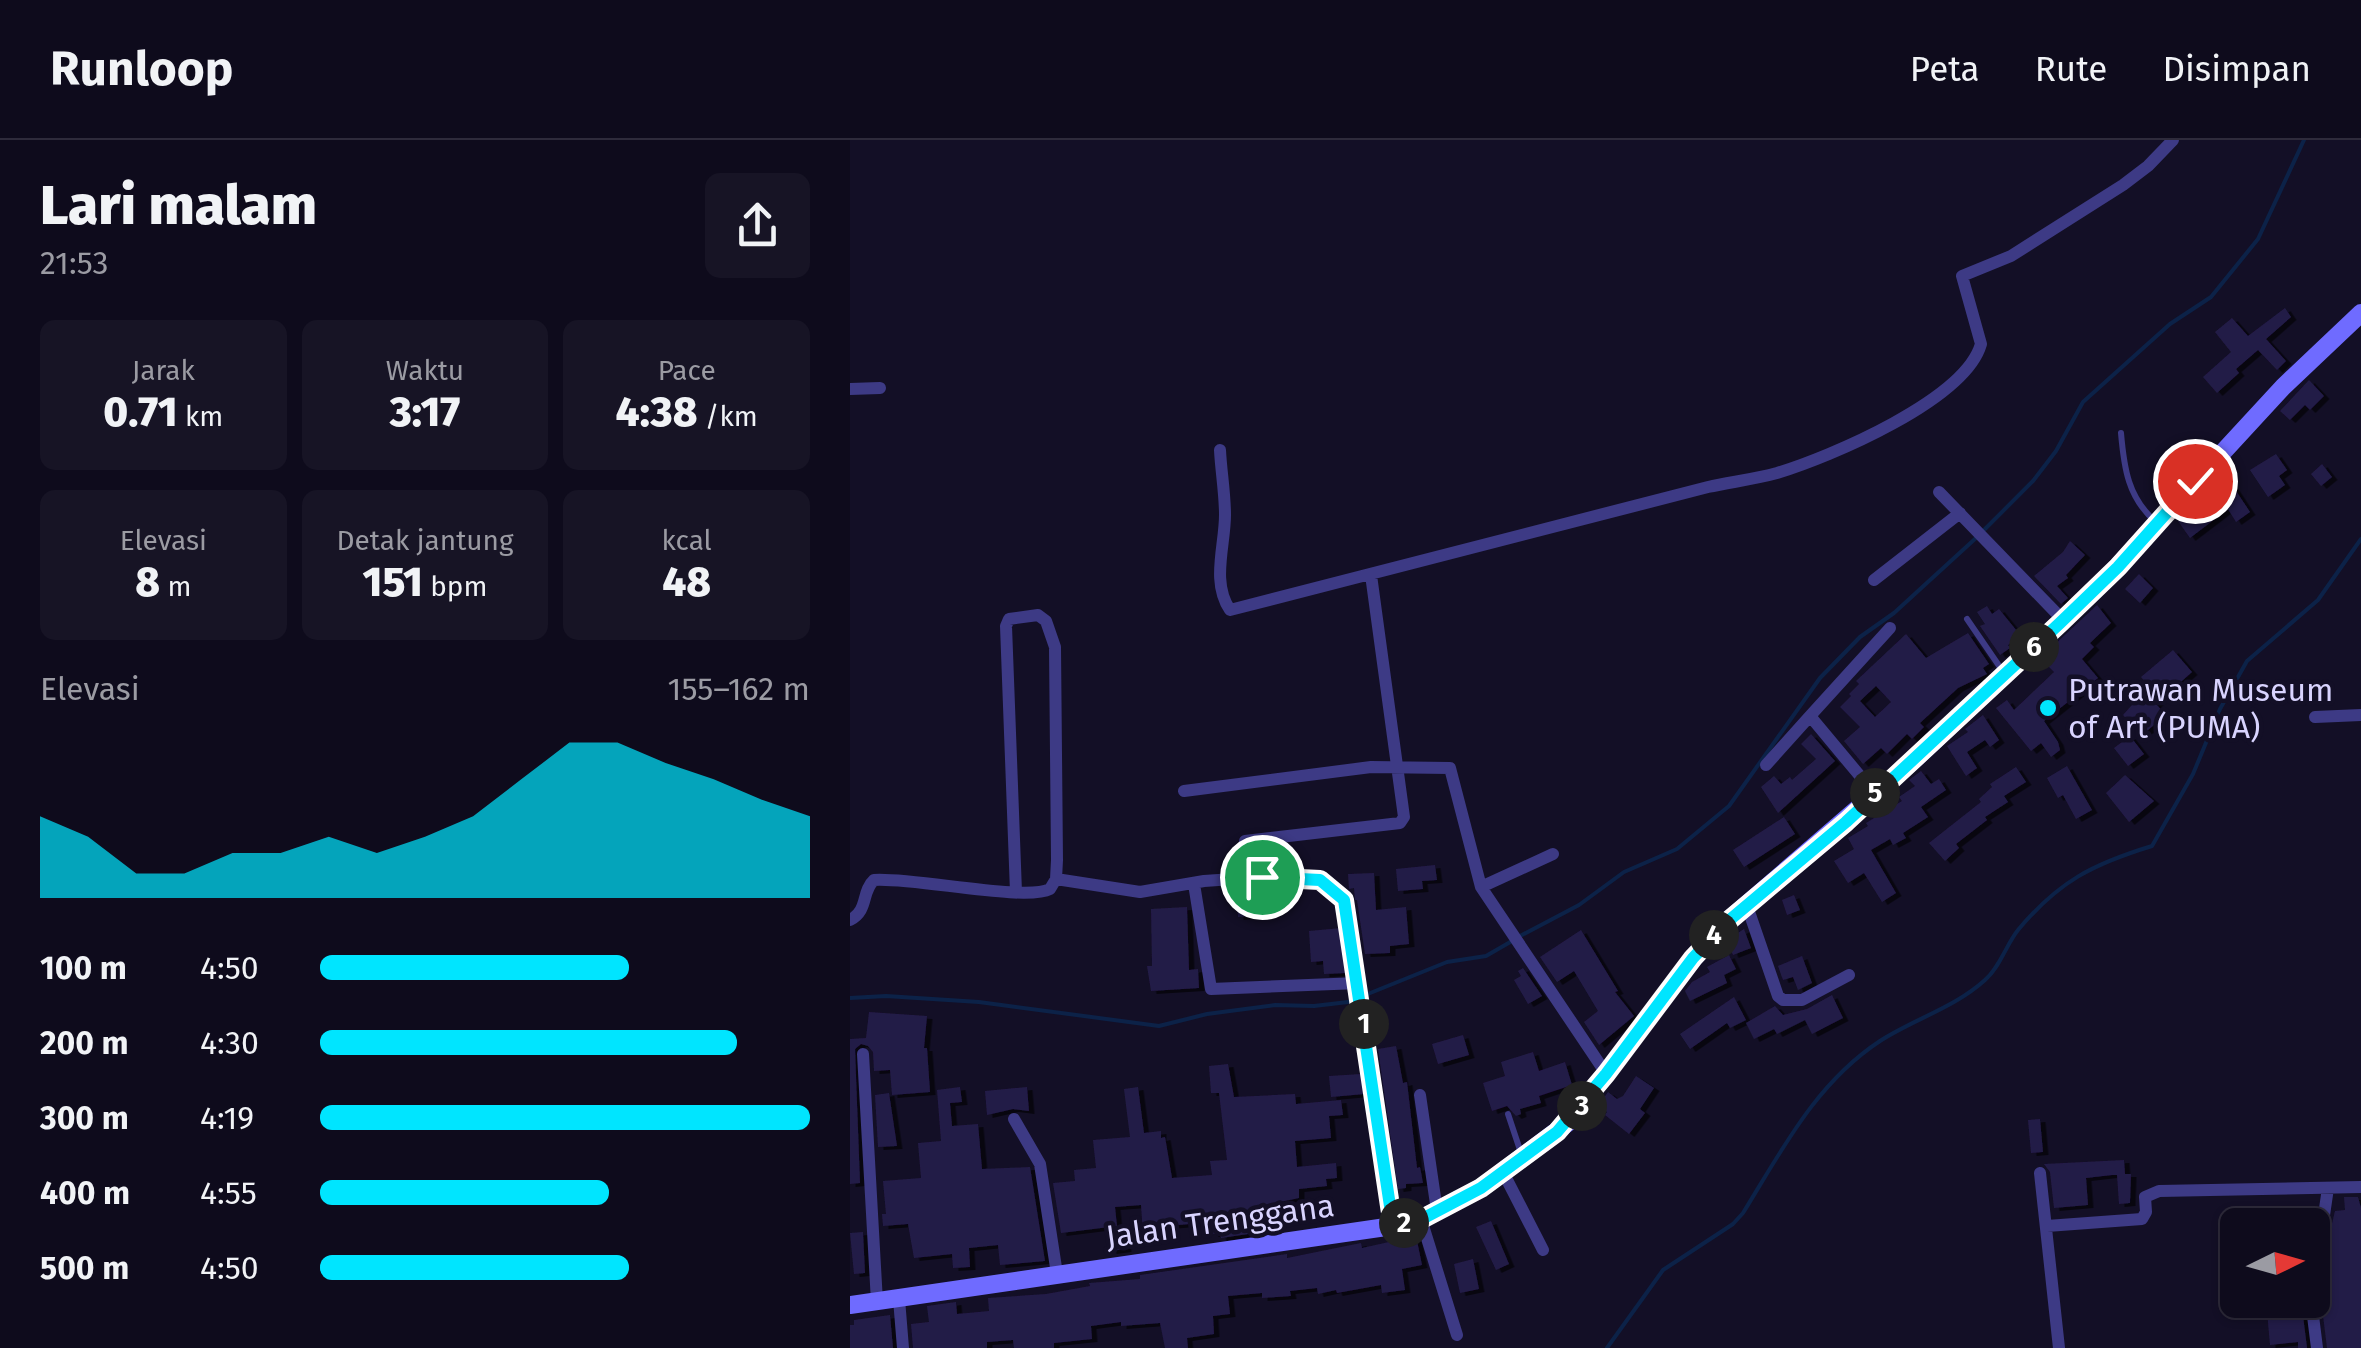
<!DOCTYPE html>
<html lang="id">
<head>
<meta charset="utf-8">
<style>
  :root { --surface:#0e0b1c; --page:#171425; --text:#f1f3f6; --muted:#9b9ba3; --line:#2e2b3b; --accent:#00e5ff }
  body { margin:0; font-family:"Fira Sans",sans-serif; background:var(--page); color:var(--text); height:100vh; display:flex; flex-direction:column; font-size:38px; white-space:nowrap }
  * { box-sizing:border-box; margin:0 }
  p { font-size:32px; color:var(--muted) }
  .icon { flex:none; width:55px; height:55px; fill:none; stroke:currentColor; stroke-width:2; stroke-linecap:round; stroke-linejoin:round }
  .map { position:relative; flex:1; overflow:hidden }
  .sheet { display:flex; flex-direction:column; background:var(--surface); width:850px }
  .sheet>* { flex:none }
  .needle { width:65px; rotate:85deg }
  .tools { position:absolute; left:1370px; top:1068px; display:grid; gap:20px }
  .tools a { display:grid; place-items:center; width:110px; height:110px; border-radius:15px; background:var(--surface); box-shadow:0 2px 8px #0004,0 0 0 2px var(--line); font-size:50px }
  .pin { position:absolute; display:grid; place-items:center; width:85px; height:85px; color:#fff; margin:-42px; border:5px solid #fff; border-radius:50%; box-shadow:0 2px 10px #0007 }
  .km { position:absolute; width:50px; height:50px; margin:-25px; border-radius:50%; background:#222; color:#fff; font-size:28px; line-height:50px; text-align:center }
  .round { display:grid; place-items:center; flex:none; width:105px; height:105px; border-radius:15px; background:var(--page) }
  .overview { display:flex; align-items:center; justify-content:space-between; height:170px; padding:0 40px }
  h1 { font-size:55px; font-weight:800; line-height:75px }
  .metrics { display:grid; grid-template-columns:repeat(3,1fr); gap:15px; height:170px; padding:10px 40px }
  .metrics div { display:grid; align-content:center; border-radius:15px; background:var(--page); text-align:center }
  .metrics b { font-size:42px; font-weight:800 }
  .metrics small { font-size:28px; font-weight:400 }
  .metrics p { font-size:28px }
  .chart { height:280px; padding:20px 40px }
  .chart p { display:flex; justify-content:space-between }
  .chart svg { width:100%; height:180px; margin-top:10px; fill:var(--accent); opacity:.7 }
  ul { padding:0 40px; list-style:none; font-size:32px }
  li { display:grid; grid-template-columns:160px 120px 1fr; align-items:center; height:75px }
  li i { height:25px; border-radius:12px; background:var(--accent) }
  header { display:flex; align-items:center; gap:60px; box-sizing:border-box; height:140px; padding:0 50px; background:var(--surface); border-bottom:2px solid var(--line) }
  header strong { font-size:48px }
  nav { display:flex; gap:55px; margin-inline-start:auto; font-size:35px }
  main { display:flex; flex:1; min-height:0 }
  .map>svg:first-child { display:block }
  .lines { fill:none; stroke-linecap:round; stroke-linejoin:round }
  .stream { stroke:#0c2248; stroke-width:4 }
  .building { fill:#241b47; fill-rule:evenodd; filter:url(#shadow) }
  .lane { stroke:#3d3a85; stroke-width:6 }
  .street { stroke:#3d3a85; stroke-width:12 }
  .secondary { stroke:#6f6bff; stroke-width:18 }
  .route-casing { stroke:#fff; stroke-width:20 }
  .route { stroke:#00e5ff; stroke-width:12 }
  .poi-dot { fill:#00e5ff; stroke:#130f26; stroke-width:4 }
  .labels { text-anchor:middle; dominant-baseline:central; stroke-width:9; stroke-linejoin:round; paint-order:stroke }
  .poi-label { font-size:32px; fill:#d9d4ff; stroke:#130f26; text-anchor:start }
  .street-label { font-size:32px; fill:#d9d4ff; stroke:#130f26 }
</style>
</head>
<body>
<header>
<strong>Runloop</strong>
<nav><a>Peta</a><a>Rute</a><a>Disimpan</a></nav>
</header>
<main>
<section class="sheet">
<div class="overview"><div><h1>Lari malam</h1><p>21:53</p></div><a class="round"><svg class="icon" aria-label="share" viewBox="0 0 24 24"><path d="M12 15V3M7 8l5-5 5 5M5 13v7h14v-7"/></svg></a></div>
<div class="metrics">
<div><p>Jarak</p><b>0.71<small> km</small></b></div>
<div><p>Waktu</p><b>3:17</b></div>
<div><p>Pace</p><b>4:38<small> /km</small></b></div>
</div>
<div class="metrics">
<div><p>Elevasi</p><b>8<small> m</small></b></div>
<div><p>Detak jantung</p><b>151<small> bpm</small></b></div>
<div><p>kcal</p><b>48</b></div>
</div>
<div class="chart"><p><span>Elevasi</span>155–162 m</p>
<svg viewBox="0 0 160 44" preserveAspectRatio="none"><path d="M0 44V24L10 29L20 38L30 38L40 33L50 33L60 29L70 33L80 29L90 24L100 15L110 6L120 6L130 11L140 15L150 20L160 24V44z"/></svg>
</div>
<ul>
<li><b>100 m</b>4:50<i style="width:63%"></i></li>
<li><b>200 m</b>4:30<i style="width:85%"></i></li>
<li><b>300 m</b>4:19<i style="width:100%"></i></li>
<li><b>400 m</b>4:55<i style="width:59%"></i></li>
<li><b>500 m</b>4:50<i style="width:63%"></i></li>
</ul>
</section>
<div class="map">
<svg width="1511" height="1208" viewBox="0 0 1511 1208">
  <defs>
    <filter id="shadow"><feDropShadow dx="5.5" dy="3" stdDeviation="0" flood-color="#0009"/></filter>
  </defs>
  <rect width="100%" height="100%" fill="#130f26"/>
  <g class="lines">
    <path class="stream" d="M1133,391L1183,341L1206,311L1233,262L1320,184L1361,157L1408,99L1454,0
      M670,796L729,765L774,732L827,709L879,666L970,538L1010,497L1044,473L1126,398
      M0,858L36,856L129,862L309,886L357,874L425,865L464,866L498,862L597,822L636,816L662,801
      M757,1208L813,1130L883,1084L893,1073C932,1010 966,943 1030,901C1064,879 1104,868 1135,840C1150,827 1156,805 1168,790C1209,741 1243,724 1302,706L1343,634L1370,569L1397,521L1468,460L1511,399"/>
  </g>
  <path class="building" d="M1435,168L1441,177L1416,199L1436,221L1427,230L1408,210L1386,229L1389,233L1367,253L1353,237L1381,212L1365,192L1382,178L1398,196Z
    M1459,240L1474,256L1460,270L1455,265L1440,280L1430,271Z
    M1426,314L1437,330L1429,336L1435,345L1418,357L1400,330Z
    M1472,324L1482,337L1471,346L1461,334Z
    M1373,331L1400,372L1386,382L1378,369L1340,398L1328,381L1371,356L1362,343Z
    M1220,401L1235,415L1216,435L1218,438L1207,446L1218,458L1211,464L1184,436L1213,412Z
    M1289,434L1303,448L1290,463L1275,449Z
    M1247,465L1261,483L1240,503L1244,507L1232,519L1248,538L1194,581L1208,602L1210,610L1201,617L1191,603L1181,611L1146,568L1157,560L1164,570L1204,532L1197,525L1206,515L1201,508Z
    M1137,466L1142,474L1149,469L1171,496L1158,505L1160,508L1150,515L1130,486L1135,484L1127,472Z
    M1118,493L1139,524L1133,528L1137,534L1108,548L1070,583L1074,587L1062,599L1057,594L1037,614L1031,608L1013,624L994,601L1010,587L990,567L1001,556L999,554L1009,544L1006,541L1056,494L1076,518ZM1026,546L1041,562L1025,577L1010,561Z
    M1323,510L1342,532L1306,564L1316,575L1292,595L1273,575L1299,546L1291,537Z
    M1133,575L1149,600L1140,607L1135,600L1117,612L1127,628L1116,636L1097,606L1118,592L1115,589Z
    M961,594L985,621L928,673L911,647L924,636L931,644L940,637L942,640L966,619L951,604Z
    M1280,596L1294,614L1278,626L1264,608Z
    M1217,626L1242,670L1226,679L1213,655L1208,658L1197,638Z
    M1166,627L1176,642L1154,656L1158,662L1135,677L1137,680L1106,704L1109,708L1095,721L1079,703L1131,662L1129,659L1142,647L1140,644Z
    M1071,631L1081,644L1089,639L1096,650L1071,667L1078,677L1053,693L1056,698L1043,705L1040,699L1021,710L1046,753L1032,762L1014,733L998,743L984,721L1004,709L998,698L1018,686L1016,683L1052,661L1049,657L1065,646L1059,640Z
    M1275,635L1304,661L1279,682L1256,653Z
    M934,677L945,694L894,727L883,710Z
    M585,725L587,740L572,741L573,749L548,751L546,729Z
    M524,733L526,770L556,767L559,804L540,806V813L515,814L507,760H505L504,748L499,749L498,734Z
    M408,747L409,775L388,777L386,749Z
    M944,755L950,770L937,775L932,760Z
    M337,767L339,830L348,829L349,848L301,851L297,826H302L301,769Z
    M491,788L496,833L474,834L473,821L461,822L459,791Z
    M894,789L901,808L883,815L877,800Z
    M731,790L768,851L765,852L784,876L749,905L734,882L748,871L724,831L707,842L690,817Z
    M879,815L886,829L874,835L877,843L840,861L835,851L842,842L860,832L857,827Z
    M952,816L962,843L948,850L943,837L933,840L928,826Z
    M673,828L692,856L678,864L664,840L671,836L668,831Z
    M982,855L993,878L962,894L955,880L927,894L924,889L904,899L896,883L925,866L933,875L957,869Z
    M884,857L896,880L880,888L877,883L840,909L830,894Z
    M19,872L77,876L74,908H77L80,952L42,955L40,930L24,931L23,912L18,906L11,904L5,909L10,1043L0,1044V899L16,898Z
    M613,895L619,915L588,924L582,904Z
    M546,906L553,943L557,942L567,1028L570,1027L573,1043L556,1044V1048L548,1049L528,909Z
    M683,912L689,931L715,922L722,945L689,956L691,963L670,969L671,974L666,976L657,966L642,971L633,943L655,936L651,922Z
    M378,924L384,957L445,954L446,964L491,960L493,975L479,976L481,998L445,1001L447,1027L486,1023L487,1038L476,1039L477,1046L449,1049V1058L410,1066L412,1092L371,1098L370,1094H363L362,1082L317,1086L318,1092L293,1094L291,1065L265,1067L267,1086L211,1093L203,1043L225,1041L224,1030L246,1028L243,1000L280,997L274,949L288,947L294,993L311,991V998L315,997L322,1038L362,1035L360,1021L377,1020L369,953H361L359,926Z
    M511,934L514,954L481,957L479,936Z
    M786,936L804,948L790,969L795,973L779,994L755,975L757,972L748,966L758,952L767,959L773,956Z
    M110,947L112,962L100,963L102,986L128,984L132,1029L180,1027L195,1121L150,1125L148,1105L119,1108L120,1127L103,1128L102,1114L64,1118L58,1084L33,1086L32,1074H36L33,1041L71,1038L68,1003L91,1001L87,950Z
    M177,947L179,971L163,969L137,975L135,951Z
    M39,953L47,1006L28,1007L25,955Z
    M1190,979L1193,1012L1181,1013L1178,980Z
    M1274,1020L1275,1034H1281L1280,1063L1269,1064L1267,1035H1262L1236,1038L1238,1065L1204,1068L1200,1032L1194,1024Z
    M1494,1057H1508L1511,1068V1208H1477L1471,1159L1465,1151L1464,1137H1468L1467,1121H1470V1114L1481,1113L1479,1096L1485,1071L1495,1070Z
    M641,1081L659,1124L646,1130L626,1087Z
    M13,1092L15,1133L4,1134L0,1093Z
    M275,1095L276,1109L261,1111L259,1096Z
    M566,1096L572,1125L552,1129L555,1150L532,1153L531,1145L487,1153L486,1150L468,1154L467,1148L440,1151L441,1156L412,1158V1153L378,1156L380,1174L363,1176L364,1194L337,1198L338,1208H315L310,1183L271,1186V1182L241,1186L242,1199L204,1203V1208H164L163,1200L137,1202V1208H63L61,1184L79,1182L77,1166L106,1162L107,1174L139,1171L138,1158L196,1154L240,1146L239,1143L290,1139V1135L437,1114V1118L511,1103L512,1108Z
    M623,1119L629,1149L610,1153L604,1124Z
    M1416,1160H1451L1457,1208H1448V1202L1420,1205Z
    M40,1175L43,1208H0V1185H4V1180Z"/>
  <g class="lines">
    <path class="lane" d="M1271,293C1274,328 1278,358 1306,382
      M1117,479L1154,533
      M658,974L672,1016"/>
    <path class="street" d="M0,249L30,248
      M370,310C371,331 375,353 375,375C375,406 361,442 380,470L858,347C881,342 905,339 927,333C980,317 1115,260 1131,204L1112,136L1161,116L1273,45L1298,26L1323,0
      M1089,352L1213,480
      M1024,440L1110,373
      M960,576L1040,488
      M1465,577L1511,575
      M916,625L960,576L1025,654
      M334,651L521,627L600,628L631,747L757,935
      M395,701L550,683L554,677L521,435
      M206,739L290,752L354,741L412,737L470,740L490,755L498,768L543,1086
      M344,744L361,849L509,843
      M631,747L703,714
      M896,763L928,856L933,860H952L999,835
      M0,780C19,770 11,752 24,740C63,737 176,762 200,749L206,739L207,720L205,507L196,481L188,475L159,479L156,486L166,752
      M13,914L27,1162
      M570,955L587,1071
      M164,979L190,1024L207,1134
      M1190,1033L1209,1208
      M654,1034L693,1110
      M571,1079L607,1195
      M1197,1086L1292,1079L1296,1072L1295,1057L1309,1051L1511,1047
      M1462,1103L1472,1089L1478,1048
      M49,1159L53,1208
      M1461,1160L1467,1208"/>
    <path class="secondary" d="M0,1165L543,1086L571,1079L631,1048L720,981L843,819L875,783L1065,619L1255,440L1433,247L1511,173"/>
  </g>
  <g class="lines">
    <g class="route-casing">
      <path id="route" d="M412,737L470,740L494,760L543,1086L572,1079L631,1048L707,992L756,934L843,818L876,783L996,682L1210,483L1268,427L1345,341"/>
    </g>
    <use href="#route" class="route"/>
  </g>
  <circle class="poi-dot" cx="1198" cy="568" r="10"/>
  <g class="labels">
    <g class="poi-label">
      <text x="1218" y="550">Putrawan Museum<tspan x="1218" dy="37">of Art (PUMA)</tspan></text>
    </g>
    <g class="street-label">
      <text transform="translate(370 1081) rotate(-8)">Jalan Trenggana</text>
    </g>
  </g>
</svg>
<div class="tools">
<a><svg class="needle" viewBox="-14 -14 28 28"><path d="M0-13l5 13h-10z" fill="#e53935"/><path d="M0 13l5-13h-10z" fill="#9b9ba3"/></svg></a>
</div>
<div class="pin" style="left:412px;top:737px;background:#1e9e55"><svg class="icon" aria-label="arrive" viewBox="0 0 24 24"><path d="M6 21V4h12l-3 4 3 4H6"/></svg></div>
<div class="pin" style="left:1345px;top:341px;background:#d93025"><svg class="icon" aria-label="check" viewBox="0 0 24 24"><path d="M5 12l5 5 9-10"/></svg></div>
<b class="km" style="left:514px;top:884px">1</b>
<b class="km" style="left:554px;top:1083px">2</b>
<b class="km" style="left:732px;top:966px">3</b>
<b class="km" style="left:864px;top:795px">4</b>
<b class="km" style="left:1025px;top:653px">5</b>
<b class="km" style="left:1184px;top:507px">6</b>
</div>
</main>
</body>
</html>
